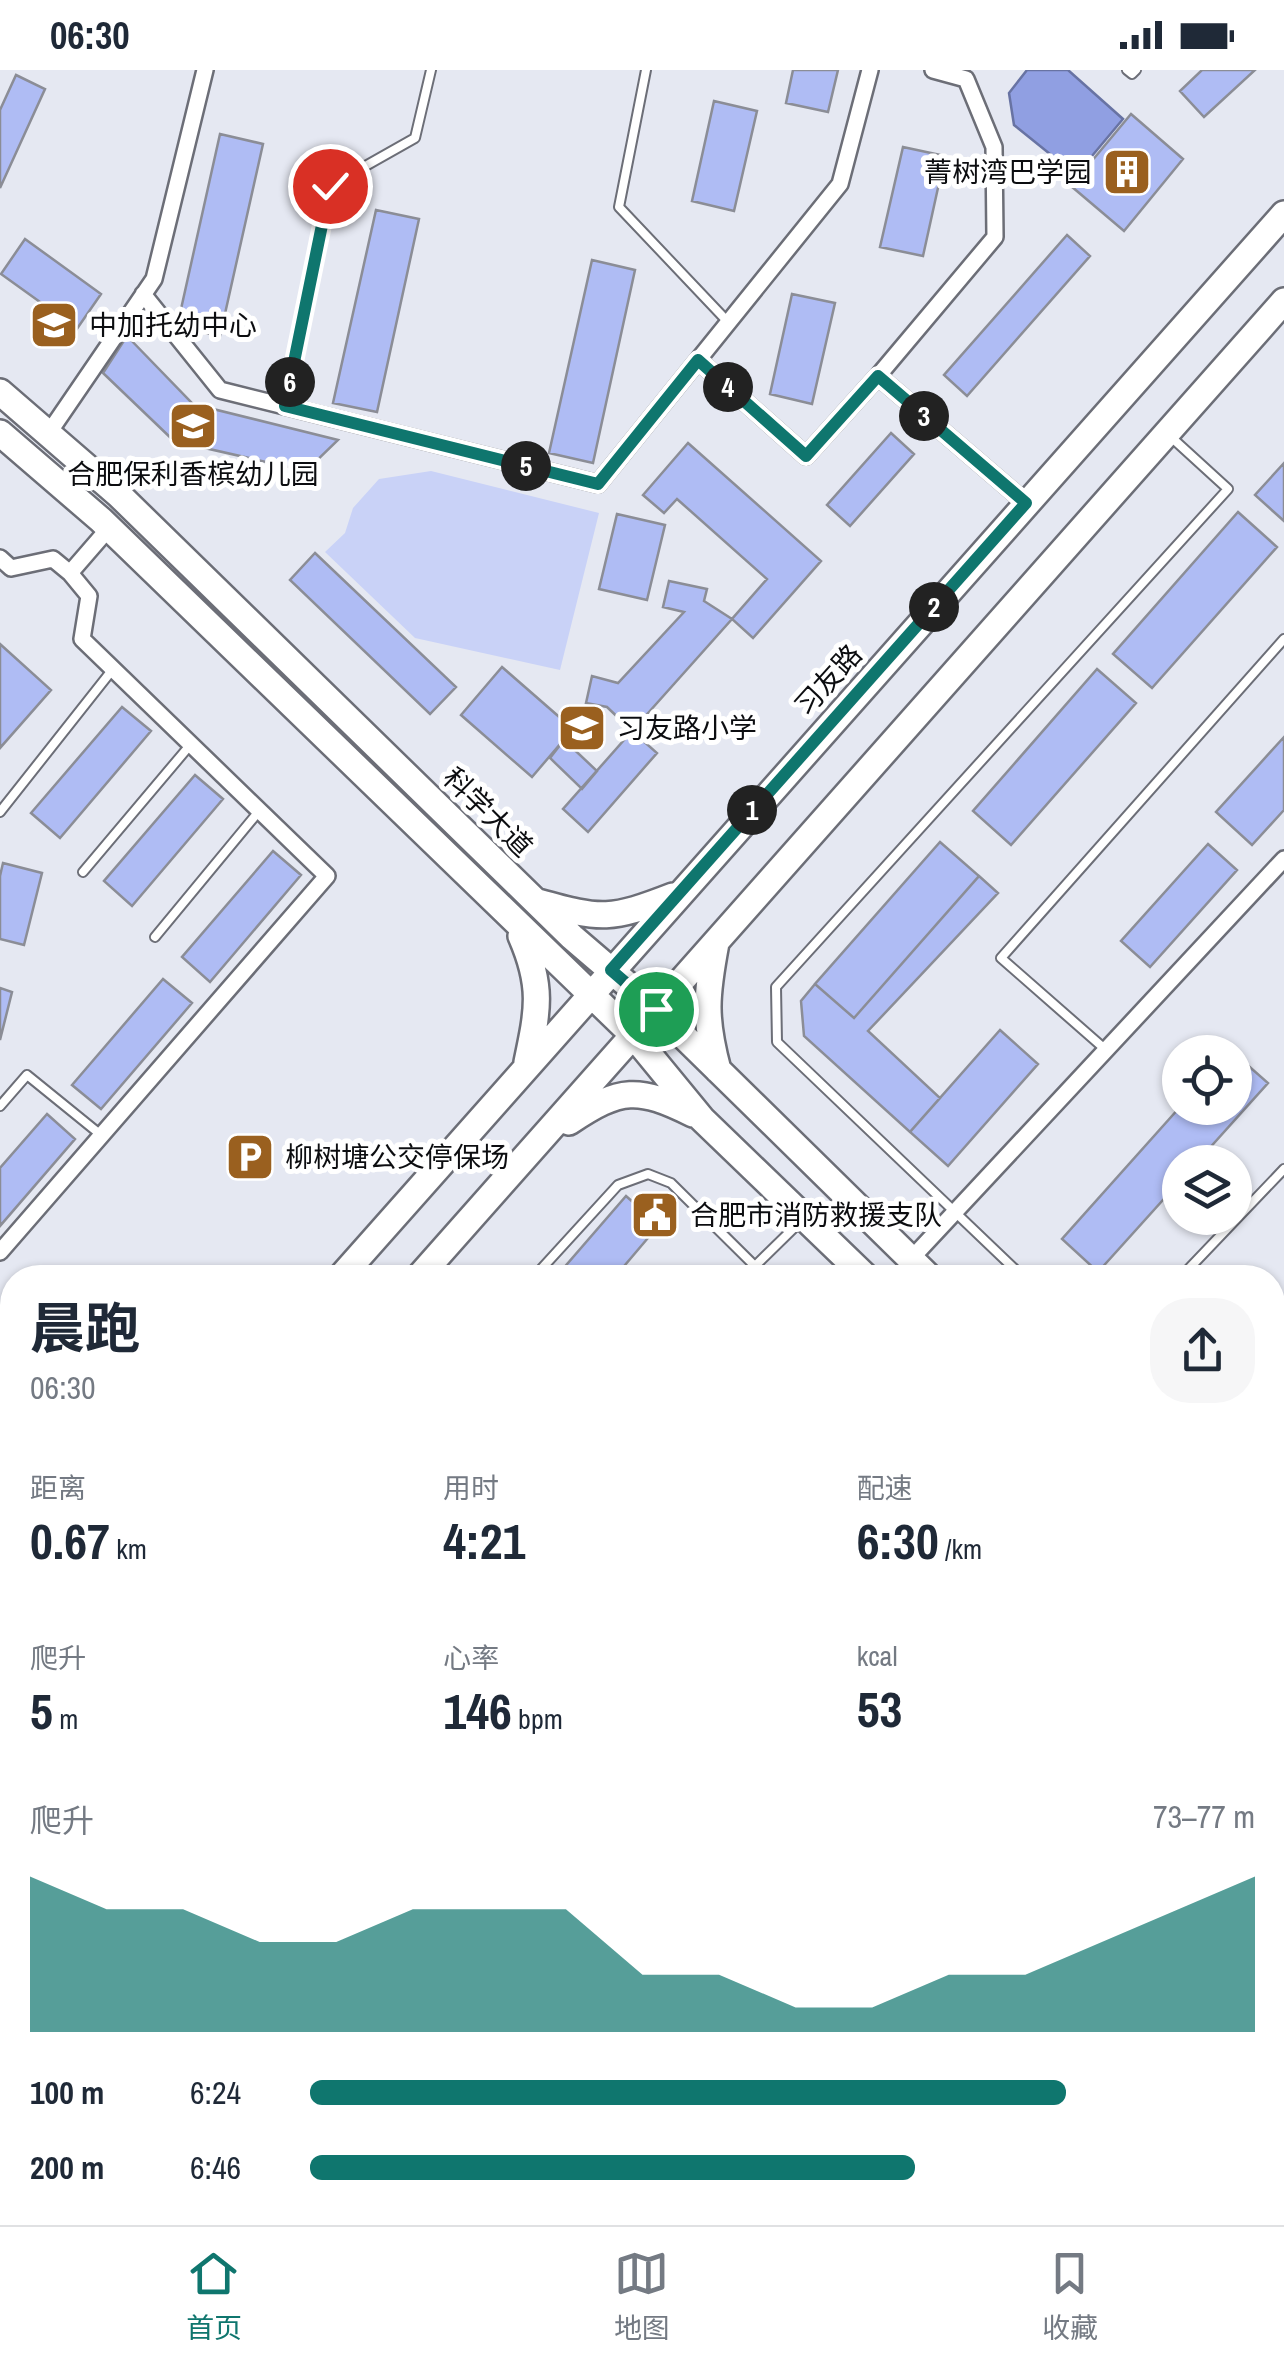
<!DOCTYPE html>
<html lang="zh">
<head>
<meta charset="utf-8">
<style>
  :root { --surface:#fff; --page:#f6f6f7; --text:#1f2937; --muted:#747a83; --line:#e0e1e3; --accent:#0f766e }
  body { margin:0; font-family:"Archivo Narrow","Noto Sans SC",sans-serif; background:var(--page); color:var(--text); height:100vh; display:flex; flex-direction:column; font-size:38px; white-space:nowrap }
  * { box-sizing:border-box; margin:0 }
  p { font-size:32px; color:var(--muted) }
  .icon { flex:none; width:55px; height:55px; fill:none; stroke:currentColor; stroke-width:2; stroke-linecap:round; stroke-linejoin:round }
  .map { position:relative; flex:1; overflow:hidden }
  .sheet { position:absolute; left:0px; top:1195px; width:1285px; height:960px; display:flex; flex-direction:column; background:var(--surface); border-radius:40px 40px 0 0; box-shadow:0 2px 8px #0004 }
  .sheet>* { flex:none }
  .buttons { position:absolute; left:1162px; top:965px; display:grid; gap:20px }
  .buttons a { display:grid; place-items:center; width:90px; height:90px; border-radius:50%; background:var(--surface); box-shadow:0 2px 8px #0004; font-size:50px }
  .pin { position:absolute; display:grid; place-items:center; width:85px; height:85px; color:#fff; margin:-42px; border:5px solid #fff; border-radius:50%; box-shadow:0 2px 10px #0007 }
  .km { position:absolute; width:50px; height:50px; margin:-25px; border-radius:50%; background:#222; color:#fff; font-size:28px; line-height:50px; text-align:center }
  .round { display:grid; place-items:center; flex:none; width:105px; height:105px; border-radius:40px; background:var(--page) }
  .summary { display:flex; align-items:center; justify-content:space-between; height:170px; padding:0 30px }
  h1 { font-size:55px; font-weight:700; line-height:75px }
  .stats { display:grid; grid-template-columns:repeat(3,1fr); gap:15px; height:170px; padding:10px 30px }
  .stats div { display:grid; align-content:center }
  .stats b { font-size:50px; font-weight:700 }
  .stats small { font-size:28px; font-weight:400 }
  .stats p { font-size:28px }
  .chart { height:280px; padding:20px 30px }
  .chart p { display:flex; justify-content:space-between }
  .chart svg { width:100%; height:180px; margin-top:10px; fill:var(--accent); opacity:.7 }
  ul { padding:0 30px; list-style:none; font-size:32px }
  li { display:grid; grid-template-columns:160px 120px 1fr; align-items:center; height:75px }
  li i { height:25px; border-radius:12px; background:var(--accent) }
  .status { display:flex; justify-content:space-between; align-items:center; height:70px; padding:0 50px; background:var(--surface); direction:ltr }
  .status svg { height:28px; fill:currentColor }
  .tabs { display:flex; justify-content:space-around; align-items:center; height:140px; border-top:2px solid var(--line); background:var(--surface); font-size:28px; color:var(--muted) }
  .tabs a { display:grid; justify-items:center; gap:5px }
  .tabs .on { color:var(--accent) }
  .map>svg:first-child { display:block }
  .green { fill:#c9d2f7 }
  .water { fill:#909fe2; stroke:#6873a3; stroke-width:2.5 }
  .building { fill:#afbcf4; stroke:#8b8d96; stroke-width:2.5 }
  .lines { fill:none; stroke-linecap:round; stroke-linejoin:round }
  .lane-casing { stroke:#6c6e77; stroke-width:12 }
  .street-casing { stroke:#6c6e77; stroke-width:20 }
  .primary-casing { stroke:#6c6e77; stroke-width:30 }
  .highway-casing { stroke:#6c6e77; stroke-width:32 }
  .lane { stroke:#fff; stroke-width:8 }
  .street { stroke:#fff; stroke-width:15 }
  .primary { stroke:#fff; stroke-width:25 }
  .highway { stroke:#fff; stroke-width:28 }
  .route-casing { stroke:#fff; stroke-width:20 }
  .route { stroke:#0f766e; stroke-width:12 }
  .labels { text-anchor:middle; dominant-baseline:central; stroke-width:10; stroke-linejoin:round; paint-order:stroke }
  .poi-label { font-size:28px; fill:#0c0d10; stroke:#fff; text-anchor:start }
  .street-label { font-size:28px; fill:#0c0d10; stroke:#fff }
</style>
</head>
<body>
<div class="status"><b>06:30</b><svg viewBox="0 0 49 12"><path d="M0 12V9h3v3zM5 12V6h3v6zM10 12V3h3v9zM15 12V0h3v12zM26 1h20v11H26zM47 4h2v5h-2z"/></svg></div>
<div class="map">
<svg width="1284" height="2155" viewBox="0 0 1284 2155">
  <rect width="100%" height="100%" fill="#e5e8f2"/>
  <path class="green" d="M431,401L599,443L560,600L415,568L325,482L345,463L353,438L379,409Z
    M12,1762V2049L0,2039V1776Z
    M554,2143L570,2155H147L131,2143Z"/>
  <path class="water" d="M1027,0H1068L1123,49L1076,105L1014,55L1009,23Z"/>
  <path class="building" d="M793,0H838L828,42L786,33Z
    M1202,0H1255L1204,47L1180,21Z
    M16,5L45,19L0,118V40Z
    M714,31L757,41L734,141L692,131Z
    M1131,44L1183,89L1124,161L1071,116Z
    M220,64L263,74L220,266L177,257Z
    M903,77L945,86L923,186L880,177Z
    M376,140L419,149L377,342L333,333Z
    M1067,165L1090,186L967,326L944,305Z
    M25,169L101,224L72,266L34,239L40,232L1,204Z
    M592,190L635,200L593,393L549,383Z
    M792,224L835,233L812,334L770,324Z
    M127,266L193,334L338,370L306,401L174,371L103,303Z
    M891,363L914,384L850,456L827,435Z
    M688,373L821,491L753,568L732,549L767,509L677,429L664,443L643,425Z
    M1284,393V451L1255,425Z
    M1238,442L1277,477L1152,618L1113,584Z
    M617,444L665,455L647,530L599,519Z
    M315,483L456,617L430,644L290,510Z
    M669,511L707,519L704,531L732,549L632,661L607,637L586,633L592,606L618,613L684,542L663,537Z
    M0,574L51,620L0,678Z
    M502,597L573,659L532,707L461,645Z
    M1097,599L1136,633L1011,775L973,741Z
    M122,637L151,661L60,768L31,743Z
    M632,661L657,683L588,762L563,739Z
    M1284,667V740L1252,775L1216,742Z
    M564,670L597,701L582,719L550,688Z
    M195,705L223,729L132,836L104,811Z
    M940,772L979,806L854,948L815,914Z
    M1208,774L1237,800L1150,897L1121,871Z
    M273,781L301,805L210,912L182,887Z
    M3,793L42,803L24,875L0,869V806Z
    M979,806L998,823L868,961L940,1028L910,1062L804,966L801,931L815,914L854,948Z
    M163,909L192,933L101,1039L72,1015Z
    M0,918L12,922L0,970Z
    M1000,960L1038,994L948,1096L910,1062Z
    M1235,984L1268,1013L1197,1092H1180V1111L1098,1202L1062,1169L1180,1037L1235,1038Z
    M47,1044L75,1069L0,1156V1098Z
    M626,1126L659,1155L614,1208H555Z
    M1272,1228L1284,1238V1257L1272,1270Z"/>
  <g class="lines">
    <g class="lane-casing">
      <path id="lane" d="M646,0L619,137L728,252
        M1127,0L1132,4L1136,0
        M285,336L330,116L415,68L431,0
        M0,742L113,599
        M83,802L191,674
        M155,867L260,740
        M1106,980L1001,888L1284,569
        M0,1036L27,1005L101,1065
        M755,1196L802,1150
        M533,1208L618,1115L648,1104L671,1113L767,1208
        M1024,1208L777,972L776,917L1228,419L1171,367
        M1180,1208L1284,1099
        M1272,1400L1284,1388
        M0,2076L12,2088
        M72,2142L86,2155"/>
    </g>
    <g class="street-casing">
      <path id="street" d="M143,224L220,320L598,414L840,114L870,0
        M698,290L806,386L878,306L1026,433
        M878,306L995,167L994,77L966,9L933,0
        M48,364L154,209L205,0
        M0,488L11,498L53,489L70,503
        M0,1182L327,806L82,569L89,526L70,503L109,458
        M911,1189L1284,789
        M1272,1640L1284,1627
        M842,2155L851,2142"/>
    </g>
    <g class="primary-casing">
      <path id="primary" d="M0,322L119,425L572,867L656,939L930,1208
        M0,363L101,450L633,965L702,1049L867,1208
        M538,832C602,850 611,850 673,826
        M521,866C543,916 538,940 527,992
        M716,873C706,926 704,948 718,1000
        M569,1052C621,1017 638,1017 693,1044
        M340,1208L1284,144
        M418,1208L1284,231
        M1272,1542L1284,1553
        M0,1595L12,1581
        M1272,1599L1284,1610
        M0,1678L12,1664"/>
    </g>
    <g class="highway-casing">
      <path id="highway" d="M1272,1826L1284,1815
        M1272,1958L1284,1948
        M1272,2014L1284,2002
        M1272,2083L1284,2072
        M928,2155L943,2142
        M1067,2155L1080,2142
        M1130,2155L1143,2142
        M1199,2155L1212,2142"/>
    </g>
    <use href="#lane" class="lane"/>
    <use href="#street" class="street"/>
    <use href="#primary" class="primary"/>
    <use href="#highway" class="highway"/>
  </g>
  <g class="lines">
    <g class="route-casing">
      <path id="route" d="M330,116L285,336L598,414L698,290L806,386L878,306L1026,433L611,900L656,939"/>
    </g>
    <use href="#route" class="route"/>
  </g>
  <defs>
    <g id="building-square" transform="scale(2.5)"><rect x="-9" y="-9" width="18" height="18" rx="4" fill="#9a601f" stroke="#fff"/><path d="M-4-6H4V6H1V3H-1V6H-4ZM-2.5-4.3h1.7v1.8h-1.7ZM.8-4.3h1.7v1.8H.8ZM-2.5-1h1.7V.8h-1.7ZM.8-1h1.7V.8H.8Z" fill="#fff"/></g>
    <g id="school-square" transform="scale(2.5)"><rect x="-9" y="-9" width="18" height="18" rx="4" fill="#9a601f" stroke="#fff"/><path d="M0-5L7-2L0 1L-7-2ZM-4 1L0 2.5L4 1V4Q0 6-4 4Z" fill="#fff"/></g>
    <g id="parking-square" transform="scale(2.5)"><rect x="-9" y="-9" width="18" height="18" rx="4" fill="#9a601f" stroke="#fff"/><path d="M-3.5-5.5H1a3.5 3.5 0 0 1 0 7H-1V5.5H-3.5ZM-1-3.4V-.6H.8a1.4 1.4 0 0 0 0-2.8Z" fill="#fff"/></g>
    <g id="civic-square" transform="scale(2.5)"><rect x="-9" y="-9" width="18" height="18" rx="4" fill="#9a601f" stroke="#fff"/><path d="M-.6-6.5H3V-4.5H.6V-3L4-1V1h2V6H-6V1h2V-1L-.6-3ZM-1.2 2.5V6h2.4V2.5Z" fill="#fff"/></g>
  </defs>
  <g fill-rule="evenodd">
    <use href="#building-square" x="1127" y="102"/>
    <use href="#school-square" x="54" y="255"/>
    <use href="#school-square" x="193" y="356"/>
    <use href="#school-square" x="582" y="658"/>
    <use href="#parking-square" x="250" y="1087"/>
    <use href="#civic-square" x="655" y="1145"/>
  </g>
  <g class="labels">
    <g class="poi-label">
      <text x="1092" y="102" text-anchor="end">菁树湾巴学园</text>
      <text x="89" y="255">中加托幼中心</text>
      <text x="193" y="404" text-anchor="middle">合肥保利香槟幼儿园</text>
      <text x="617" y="658">习友路小学</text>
      <text x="285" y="1087">柳树塘公交停保场</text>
      <text x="690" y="1145">合肥市消防救援支队</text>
    </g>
    <g class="street-label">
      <text transform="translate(828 610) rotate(-48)">习友路</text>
      <text transform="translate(488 742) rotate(45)">科学大道</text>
    </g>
  </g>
</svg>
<div class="buttons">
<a><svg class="icon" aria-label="locate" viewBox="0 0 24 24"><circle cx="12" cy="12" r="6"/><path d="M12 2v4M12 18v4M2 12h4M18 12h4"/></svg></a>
<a><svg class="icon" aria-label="layers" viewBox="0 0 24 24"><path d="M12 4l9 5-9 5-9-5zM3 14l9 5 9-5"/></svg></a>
</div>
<div class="pin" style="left:656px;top:939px;background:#1e9e55"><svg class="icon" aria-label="arrive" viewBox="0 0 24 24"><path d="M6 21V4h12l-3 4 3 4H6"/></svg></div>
<div class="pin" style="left:330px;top:116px;background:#d93025"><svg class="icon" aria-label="check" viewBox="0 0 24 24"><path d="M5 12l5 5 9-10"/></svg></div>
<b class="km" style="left:752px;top:740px">1</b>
<b class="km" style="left:934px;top:537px">2</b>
<b class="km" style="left:924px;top:346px">3</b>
<b class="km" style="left:728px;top:317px">4</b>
<b class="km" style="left:526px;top:396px">5</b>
<b class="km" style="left:290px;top:312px">6</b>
<section class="sheet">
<div class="summary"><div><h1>晨跑</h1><p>06:30</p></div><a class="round"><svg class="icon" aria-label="share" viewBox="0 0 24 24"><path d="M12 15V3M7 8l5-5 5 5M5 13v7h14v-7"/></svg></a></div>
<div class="stats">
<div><p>距离</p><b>0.67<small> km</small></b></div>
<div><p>用时</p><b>4:21</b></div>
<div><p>配速</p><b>6:30<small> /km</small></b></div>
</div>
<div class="stats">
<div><p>爬升</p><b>5<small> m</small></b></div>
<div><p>心率</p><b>146<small> bpm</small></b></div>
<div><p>kcal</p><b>53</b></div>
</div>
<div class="chart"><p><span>爬升</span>73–77 m</p>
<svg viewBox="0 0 160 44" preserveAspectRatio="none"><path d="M0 44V6L10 14L20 14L30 22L40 22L50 14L60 14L70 14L80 30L90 30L100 38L110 38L120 30L130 30L140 22L150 14L160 6V44z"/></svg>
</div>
<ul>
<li><b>100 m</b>6:24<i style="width:80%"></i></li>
<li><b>200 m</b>6:46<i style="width:64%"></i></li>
</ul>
</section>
</div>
<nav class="tabs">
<a class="on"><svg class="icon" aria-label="home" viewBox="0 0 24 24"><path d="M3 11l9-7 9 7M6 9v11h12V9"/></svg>首页</a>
<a><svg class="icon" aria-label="map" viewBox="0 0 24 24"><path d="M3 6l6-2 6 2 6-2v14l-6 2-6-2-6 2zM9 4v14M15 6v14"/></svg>地图</a>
<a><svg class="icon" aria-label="saved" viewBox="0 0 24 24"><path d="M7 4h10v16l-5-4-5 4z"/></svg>收藏</a>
</nav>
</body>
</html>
